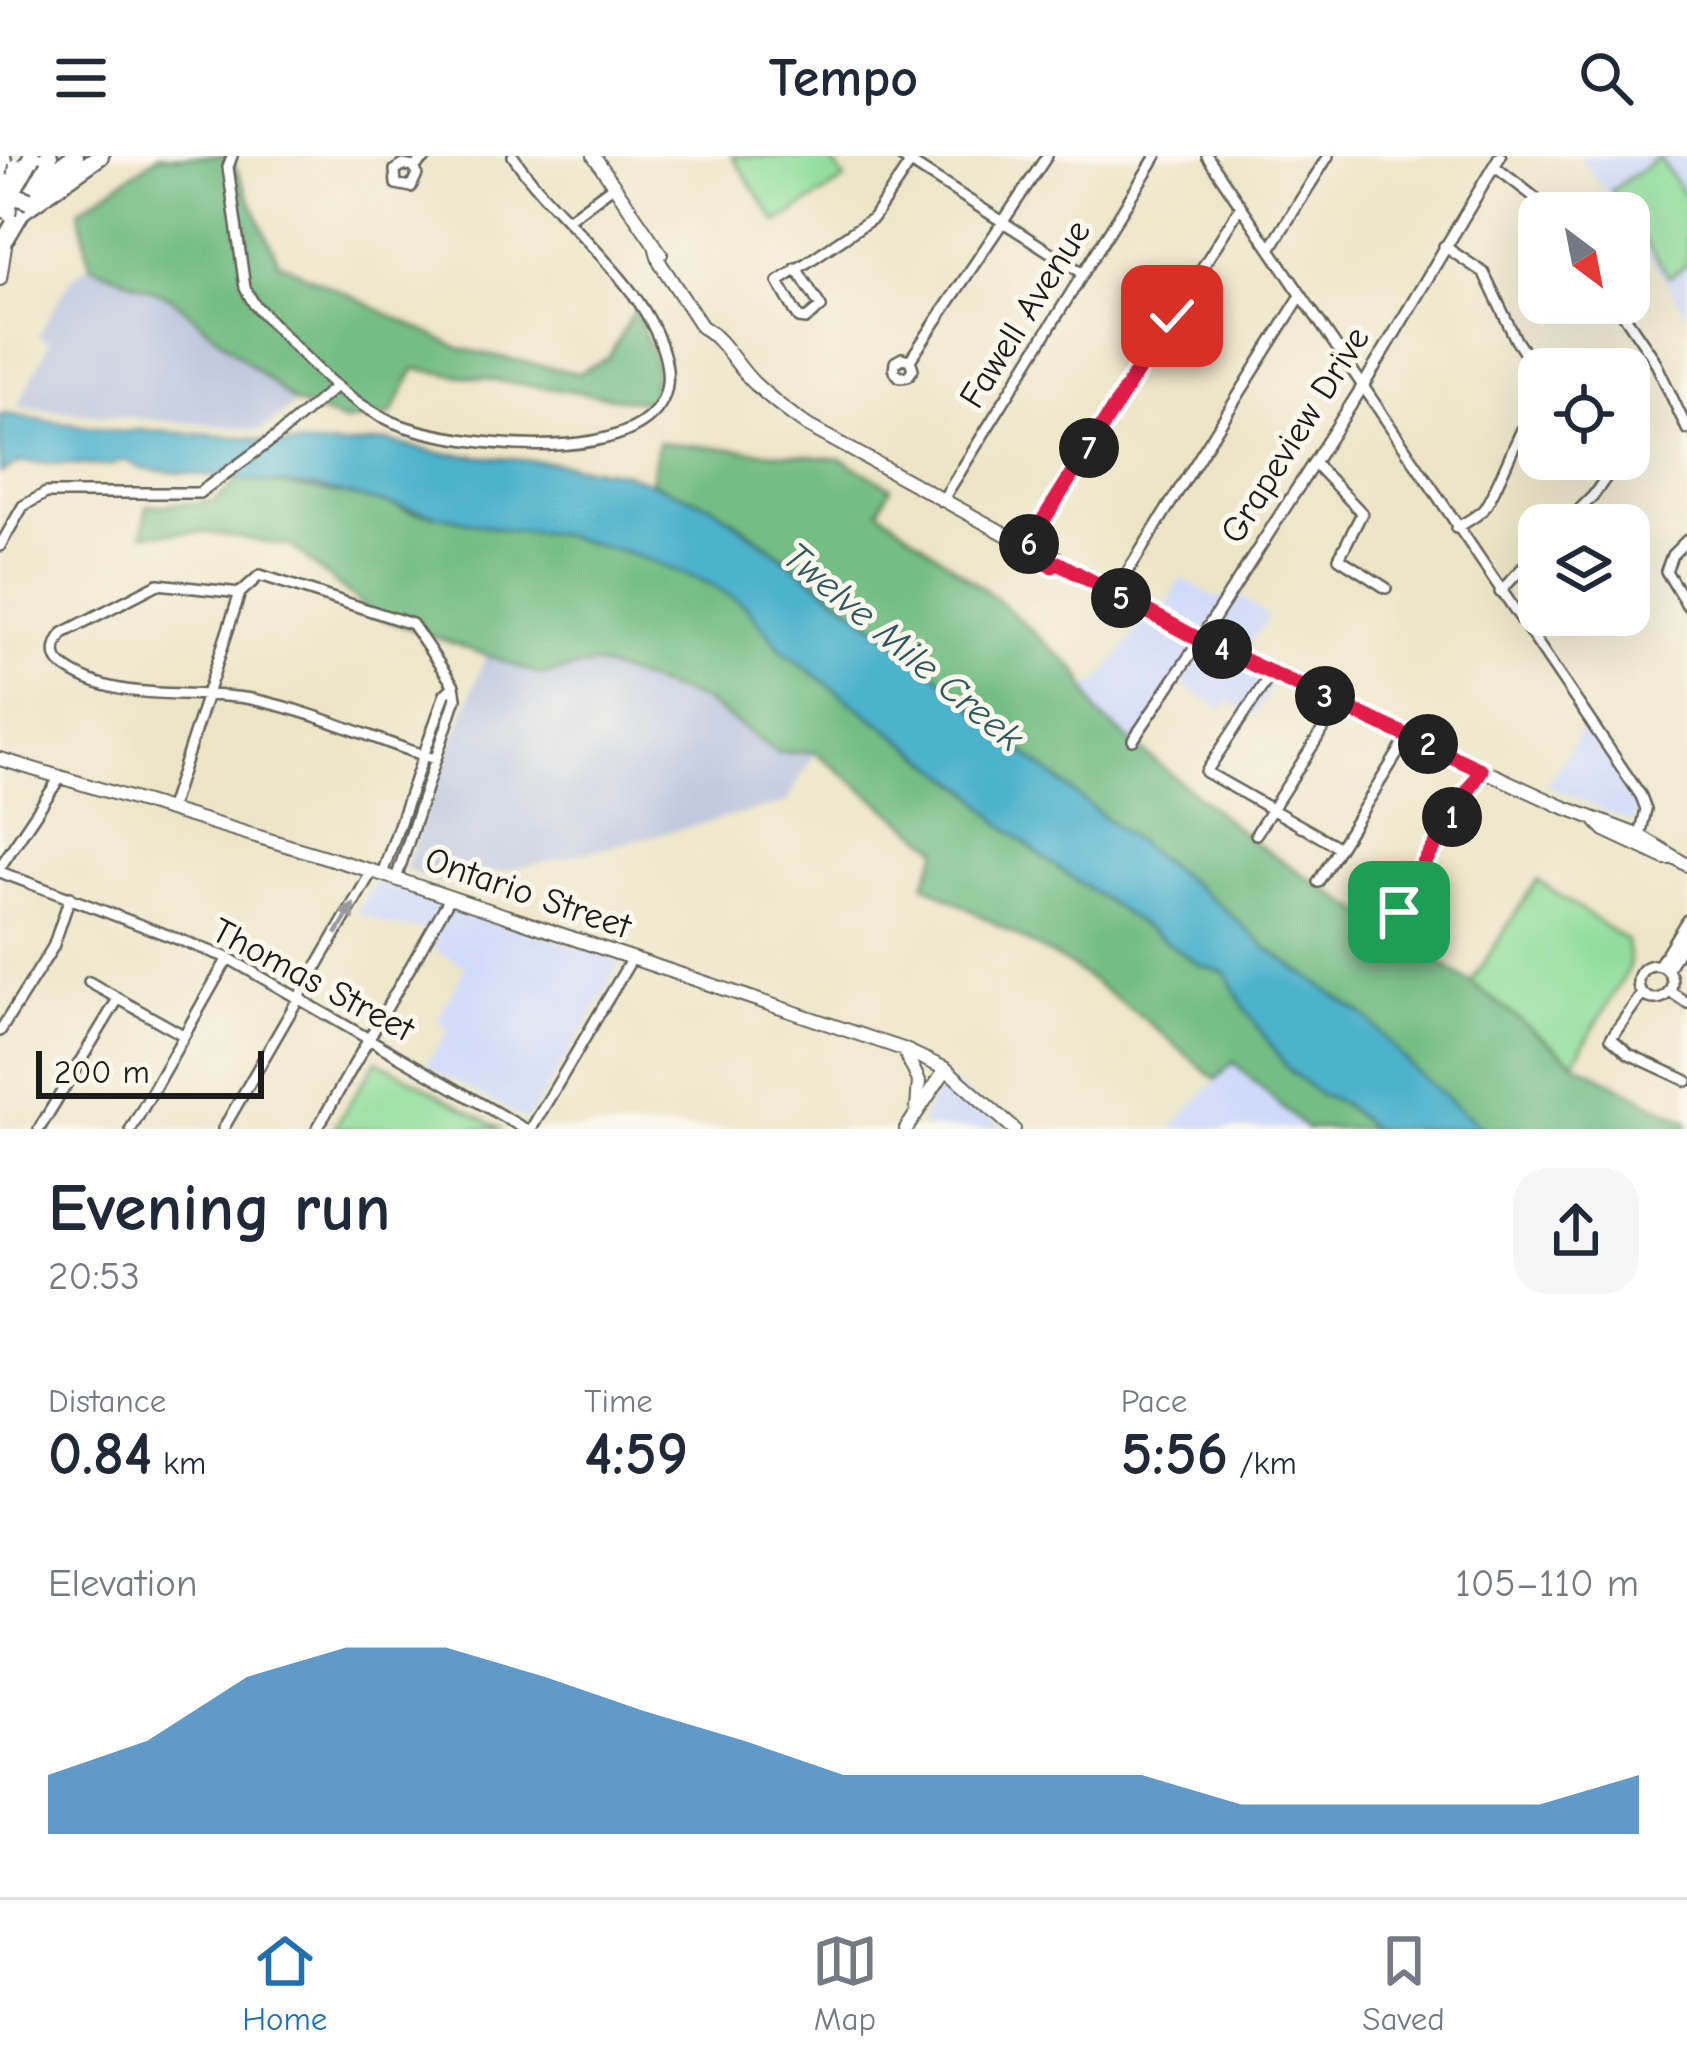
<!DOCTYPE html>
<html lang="en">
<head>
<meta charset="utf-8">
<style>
  :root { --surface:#fff; --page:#f6f6f7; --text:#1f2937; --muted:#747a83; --line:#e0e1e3; --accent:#1f6fb2 }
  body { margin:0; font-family:"Comic Neue",sans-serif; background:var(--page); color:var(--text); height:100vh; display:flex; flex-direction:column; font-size:45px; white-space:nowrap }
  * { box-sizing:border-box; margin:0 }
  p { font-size:39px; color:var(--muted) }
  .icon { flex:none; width:66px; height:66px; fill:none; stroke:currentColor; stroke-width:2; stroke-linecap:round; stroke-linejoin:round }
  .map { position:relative; height:973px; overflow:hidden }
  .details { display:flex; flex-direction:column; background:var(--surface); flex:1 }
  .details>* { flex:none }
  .needle { width:78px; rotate:148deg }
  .controls { position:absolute; left:1518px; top:36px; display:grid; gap:24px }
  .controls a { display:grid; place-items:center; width:132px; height:132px; border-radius:24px; background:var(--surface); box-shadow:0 12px 48px #0002; font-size:60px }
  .scale { position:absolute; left:36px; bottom:30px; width:228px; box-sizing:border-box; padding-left:12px; border:6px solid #1c1c1c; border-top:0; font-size:33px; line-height:42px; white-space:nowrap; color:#1c1c1c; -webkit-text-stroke:9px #fbf7ec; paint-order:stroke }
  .pin { position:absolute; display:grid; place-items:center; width:102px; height:102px; color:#fff; margin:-51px; border-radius:24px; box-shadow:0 6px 18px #0006 }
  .km { position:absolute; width:60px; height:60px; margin:-30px; border-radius:50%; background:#222; color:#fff; font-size:33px; line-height:60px; text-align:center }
  .round { display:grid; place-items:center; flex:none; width:126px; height:126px; border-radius:36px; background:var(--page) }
  .head { display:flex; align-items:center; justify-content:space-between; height:204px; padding:0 48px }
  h1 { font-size:66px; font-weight:700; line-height:90px }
  .figures { display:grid; grid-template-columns:repeat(3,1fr); gap:18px; height:204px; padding:12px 48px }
  .figures div { display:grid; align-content:center }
  .figures b { font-size:60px; font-weight:700 }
  .figures small { font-size:33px; font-weight:400 }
  .figures p { font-size:33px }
  .chart { height:336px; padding:24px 48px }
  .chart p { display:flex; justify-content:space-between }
  .chart svg { width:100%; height:216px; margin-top:12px; fill:var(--accent); opacity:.7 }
  header { display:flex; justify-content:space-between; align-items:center; height:156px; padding:0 48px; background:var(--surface); font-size:54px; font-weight:700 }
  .tab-bar { display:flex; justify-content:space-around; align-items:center; height:168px; border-top:3px solid var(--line); background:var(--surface); font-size:33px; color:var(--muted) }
  .tab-bar a { display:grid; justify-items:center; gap:6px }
  .tab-bar .active { color:var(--accent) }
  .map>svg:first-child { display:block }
  .built { fill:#cfdafa }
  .industrial { fill:#bac4de }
  .green { fill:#91de9c; stroke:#567d5c; stroke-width:3 }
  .forest { fill:#74bd84; stroke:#486c50; stroke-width:3 }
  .water { fill:#4db2cc; stroke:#346774; stroke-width:3 }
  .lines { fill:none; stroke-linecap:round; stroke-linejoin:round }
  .minor-casing { stroke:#656258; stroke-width:14 }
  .tertiary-casing { stroke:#656258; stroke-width:15 }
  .secondary-casing { stroke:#656258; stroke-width:16 }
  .motorway-casing { stroke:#656258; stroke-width:21 }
  .minor { stroke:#fff; stroke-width:9 }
  .tertiary { stroke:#fff; stroke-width:10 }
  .secondary { stroke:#fff; stroke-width:12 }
  .motorway { stroke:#fff; stroke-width:16 }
  .secondary-bridge-casing { stroke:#656258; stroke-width:16; stroke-linecap:butt }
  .motorway-bridge-casing { stroke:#656258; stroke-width:21; stroke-linecap:butt }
  .secondary-bridge { stroke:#fff; stroke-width:12 }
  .motorway-bridge { stroke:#fff; stroke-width:16 }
  .oneway { fill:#999 }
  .route-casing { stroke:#fff; stroke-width:24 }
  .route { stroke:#e11d48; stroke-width:15 }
  .labels { text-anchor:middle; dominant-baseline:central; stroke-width:10; stroke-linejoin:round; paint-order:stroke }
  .street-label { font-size:36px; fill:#1c1c1c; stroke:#fbf7ec }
  .water-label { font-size:39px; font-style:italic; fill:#305862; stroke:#fbf7ec }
</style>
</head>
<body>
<header><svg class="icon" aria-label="menu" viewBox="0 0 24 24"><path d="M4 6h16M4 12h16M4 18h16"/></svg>Tempo<svg class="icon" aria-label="search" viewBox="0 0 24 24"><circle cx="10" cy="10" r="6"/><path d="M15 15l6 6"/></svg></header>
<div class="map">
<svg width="1687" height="973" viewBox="0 0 1687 973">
  <rect width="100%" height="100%" fill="#fbf7ec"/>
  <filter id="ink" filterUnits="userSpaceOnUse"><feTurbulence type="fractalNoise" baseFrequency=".00833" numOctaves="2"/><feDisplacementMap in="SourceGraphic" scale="24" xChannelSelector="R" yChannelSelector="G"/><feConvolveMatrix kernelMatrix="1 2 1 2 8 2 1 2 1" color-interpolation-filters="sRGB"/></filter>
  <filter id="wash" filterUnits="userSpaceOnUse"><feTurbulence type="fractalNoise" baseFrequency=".004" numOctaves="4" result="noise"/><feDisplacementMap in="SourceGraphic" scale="48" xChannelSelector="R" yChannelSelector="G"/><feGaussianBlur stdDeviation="2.7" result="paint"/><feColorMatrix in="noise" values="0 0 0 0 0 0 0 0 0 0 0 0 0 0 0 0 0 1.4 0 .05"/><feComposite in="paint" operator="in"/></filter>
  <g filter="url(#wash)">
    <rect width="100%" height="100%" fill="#ece5c6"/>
    <path class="built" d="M1579,0H1687V158L1629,69V57H1621Z
      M1181,422L1216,442L1240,440L1269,461L1247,492L1242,512L1272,530L1254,561L1230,545L1223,554L1180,527L1138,591L1099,559L1085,530L1099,526L1144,465L1156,470Z
      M1586,568L1637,648L1635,668L1546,629Z
      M374,726L621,805L585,872L526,964L426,909L449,873L437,865L466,811L432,793L437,781L426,774L391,770L356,756Z
      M1233,906L1306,973H1170Z
      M939,927L956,928L1004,973H929L921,968Z"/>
    <path class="industrial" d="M90,109L172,142L295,247L262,274L17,251L50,186L38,180L71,122Z
      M486,499L542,519L596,508L703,544L778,597L815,596L786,647L538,708L441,728L404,713Z"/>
    <path class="green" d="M732,0H829L845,24L777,67Z
      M1659,2L1687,43V108L1669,121L1611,34Z
      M1537,724L1627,785L1630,810L1574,906L1471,827Z
      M377,904L501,973H333Z"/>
    <path class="forest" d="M159,0H230L279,106L462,193L578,217L608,202L636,152L655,208L652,247L415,213L391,259L345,266L295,247L172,142L90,109L79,54Z
      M658,286L841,303L891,331L879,354L993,440L1078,516L1099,559L1255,687L1471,827L1574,906L1687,966V973H1483L1415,915L1367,862L1267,792L1220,749L1106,663L994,572L917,500L733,363L651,325Z
      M240,323L378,343L411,356L448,360L505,374L555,378L629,397L709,427L746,450L783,495L971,636L999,666L1046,704L1200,809L1226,817L1245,853L1318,938L1343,948L1372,973H1306L1233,906L1216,924L1142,861L1071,810L924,728L939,693L815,596L778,597L703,544L596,508L542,519L375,460L291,390L203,376L143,378L147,350L215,345Z"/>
    <path class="water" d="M4,258L122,276L140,274L252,282L276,288L344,290L388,285L437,297L548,306L625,317L713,350L917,500L994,572L1106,663L1220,749L1267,792L1367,862L1415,915L1483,973H1372L1343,948L1318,938L1287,912L1245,853L1226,817L1200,809L1046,704L999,666L971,635L783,495L746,450L709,427L629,397L555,378L505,374L312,331L142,313L125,304L108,310L21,306L0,317V259Z"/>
  </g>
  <g filter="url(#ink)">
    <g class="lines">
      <g class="minor-casing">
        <path id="minor" d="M232,0L228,11L245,132L254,148C296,191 336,241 393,266C457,293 703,322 663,195C640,120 556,65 513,0
          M900,0L1081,116
          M1207,0L1641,640L1646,653L1640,680
          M1494,10L1555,57
          M414,11L417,18L411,31L396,28L395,14L403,9L414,11L428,0
          M567,64L613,30
          M1444,90L1484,117L1516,184L1539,219
          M1270,93L1328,0
          M796,112L821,151L806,163L799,162L778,126L873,62L915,0
          M1616,147L1654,203L1687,273
          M910,204L902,202L895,206L894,215L900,221L908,220L913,213L910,204L1047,0
          M1314,307L1362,357L1339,402L1386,432
          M942,345L1156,0
          M1564,369L1593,340L1619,303
          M1456,372C1465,367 1475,361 1482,355C1491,347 1514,288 1523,272
          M1687,384L1672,399L1666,415L1687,449
          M0,390L23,350L46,337H199L276,281L335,231
          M1027,390L1241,50
          M1500,436L1539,394
          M240,437L158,428L63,477C55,487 51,500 62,509C114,549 191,532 251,543C313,555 375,584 435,603
          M1113,439L1300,141
          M1272,516L1206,616L1338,691
          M1133,584L1200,484
          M170,652L240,437L260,419L412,468L454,530
          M1256,678L1340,547
          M0,711L61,620
          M0,716L228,802L525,973
          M382,718L445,538L454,530
          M396,723L456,542L454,530
          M1318,726L1409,579
          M1406,737L1481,614
          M1396 749a12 12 0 1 1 24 0a12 12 0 1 1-24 0Z
          M1638 826a17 17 0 1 1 34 0a17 17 0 1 1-34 0Z
          M1659,809L1687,764
          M1667,814L1687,779
          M89,826L183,879
          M1669,835L1687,847
          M1642,838L1611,882L1629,898L1687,925
          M0,875L53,791L70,741
          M39,973L118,843
          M131,973L228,802
          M223,973L372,715
          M317,973L450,742
          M531,973L631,804"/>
      </g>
      <g class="tertiary-casing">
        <path id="tertiary" d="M1200,484L1363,230L1500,0"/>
      </g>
      <g class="secondary-casing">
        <path id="secondary" d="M594,0L661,98
          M656,93L660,107L702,171C722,181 737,211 754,227C771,243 789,257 808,270L1040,397V403L1053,409L1058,407
          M0,123L7,77
          M1040,397L1044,395L1056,401L1058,407L1200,484L1561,650L1640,680L1687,709
          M0,603L372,715L903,893L946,913L1014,973
          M1597,666L1605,674L1665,702H1675
          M904,894L919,925L917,953
          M906,973L946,913"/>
      </g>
      <g class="motorway-casing">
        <path id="motorway" d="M2,0L7,27
          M0,34L49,0
          M11,45L75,0
          M6,82L22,55L100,0"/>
      </g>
      <use href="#minor" class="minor"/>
      <use href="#tertiary" class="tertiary"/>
      <use href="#secondary" class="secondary"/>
      <use href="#motorway" class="motorway"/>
      <g class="secondary-bridge-casing">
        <path id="secondary-bridge" d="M9,59L16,9"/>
      </g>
      <g class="motorway-bridge-casing">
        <path id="motorway-bridge" d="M7,27L16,40L29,45
          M0,49L2,53L32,0"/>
      </g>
      <use href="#secondary-bridge" class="secondary-bridge"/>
      <use href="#motorway-bridge" class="motorway-bridge"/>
    </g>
    <defs><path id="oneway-solid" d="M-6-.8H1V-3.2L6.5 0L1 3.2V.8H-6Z" transform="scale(3)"/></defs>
    <use class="oneway" href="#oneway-solid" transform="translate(345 763) rotate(-60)"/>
  </g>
  <g class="lines" filter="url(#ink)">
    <g class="route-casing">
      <path id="route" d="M1172,160L1027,390L1052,410L1058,407L1200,484L1481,614L1406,737L1399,741V756"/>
    </g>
    <use href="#route" class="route"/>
  </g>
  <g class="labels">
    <g class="street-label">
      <text transform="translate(1025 158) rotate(-58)">Fawell Avenue</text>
      <text transform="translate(1295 279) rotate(-58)">Grapeview Drive</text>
      <text transform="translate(528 737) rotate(19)">Ontario Street</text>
      <text transform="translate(313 824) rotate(28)">Thomas Street</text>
    </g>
    <g class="water-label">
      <text transform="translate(903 491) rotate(40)">Twelve Mile Creek</text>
    </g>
  </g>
</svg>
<div class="controls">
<a><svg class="needle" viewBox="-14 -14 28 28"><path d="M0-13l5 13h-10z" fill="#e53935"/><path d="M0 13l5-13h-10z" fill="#747a83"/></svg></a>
<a><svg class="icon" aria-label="locate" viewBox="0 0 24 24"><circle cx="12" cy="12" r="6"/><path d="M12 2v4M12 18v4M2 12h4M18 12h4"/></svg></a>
<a><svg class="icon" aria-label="layers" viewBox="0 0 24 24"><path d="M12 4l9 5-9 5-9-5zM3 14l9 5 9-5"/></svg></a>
</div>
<div class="scale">200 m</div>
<div class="pin" style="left:1399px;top:756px;background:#1e9e55"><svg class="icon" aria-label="arrive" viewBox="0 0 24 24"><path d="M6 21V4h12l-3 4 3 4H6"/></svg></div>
<div class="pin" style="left:1172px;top:160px;background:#d93025"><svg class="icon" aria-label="check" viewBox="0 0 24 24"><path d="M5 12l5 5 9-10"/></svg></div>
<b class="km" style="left:1452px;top:661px">1</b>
<b class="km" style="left:1428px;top:588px">2</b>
<b class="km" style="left:1325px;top:540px">3</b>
<b class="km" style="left:1222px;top:493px">4</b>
<b class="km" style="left:1121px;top:442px">5</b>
<b class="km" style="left:1029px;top:388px">6</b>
<b class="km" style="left:1089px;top:292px">7</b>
</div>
<section class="details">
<div class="head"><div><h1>Evening run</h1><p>20:53</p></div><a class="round"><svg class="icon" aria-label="share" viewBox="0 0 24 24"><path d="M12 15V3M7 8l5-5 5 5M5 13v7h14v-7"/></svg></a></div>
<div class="figures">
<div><p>Distance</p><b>0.84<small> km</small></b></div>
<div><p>Time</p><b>4:59</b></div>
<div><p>Pace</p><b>5:56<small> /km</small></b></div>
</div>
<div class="chart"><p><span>Elevation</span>105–110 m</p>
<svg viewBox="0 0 160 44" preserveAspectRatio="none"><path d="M0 44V32L10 25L20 12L30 6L40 6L50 12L60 19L70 25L80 32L90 32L100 32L110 32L120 38L130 38L140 38L150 38L160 32V44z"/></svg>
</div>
</section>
<nav class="tab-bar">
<a class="active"><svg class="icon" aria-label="home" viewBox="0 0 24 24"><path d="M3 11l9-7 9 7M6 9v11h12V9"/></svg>Home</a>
<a><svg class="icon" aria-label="map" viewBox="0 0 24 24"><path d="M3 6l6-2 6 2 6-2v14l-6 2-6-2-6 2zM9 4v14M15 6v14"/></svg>Map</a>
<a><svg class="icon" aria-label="saved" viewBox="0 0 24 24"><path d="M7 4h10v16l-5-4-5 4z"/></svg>Saved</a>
</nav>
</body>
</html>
